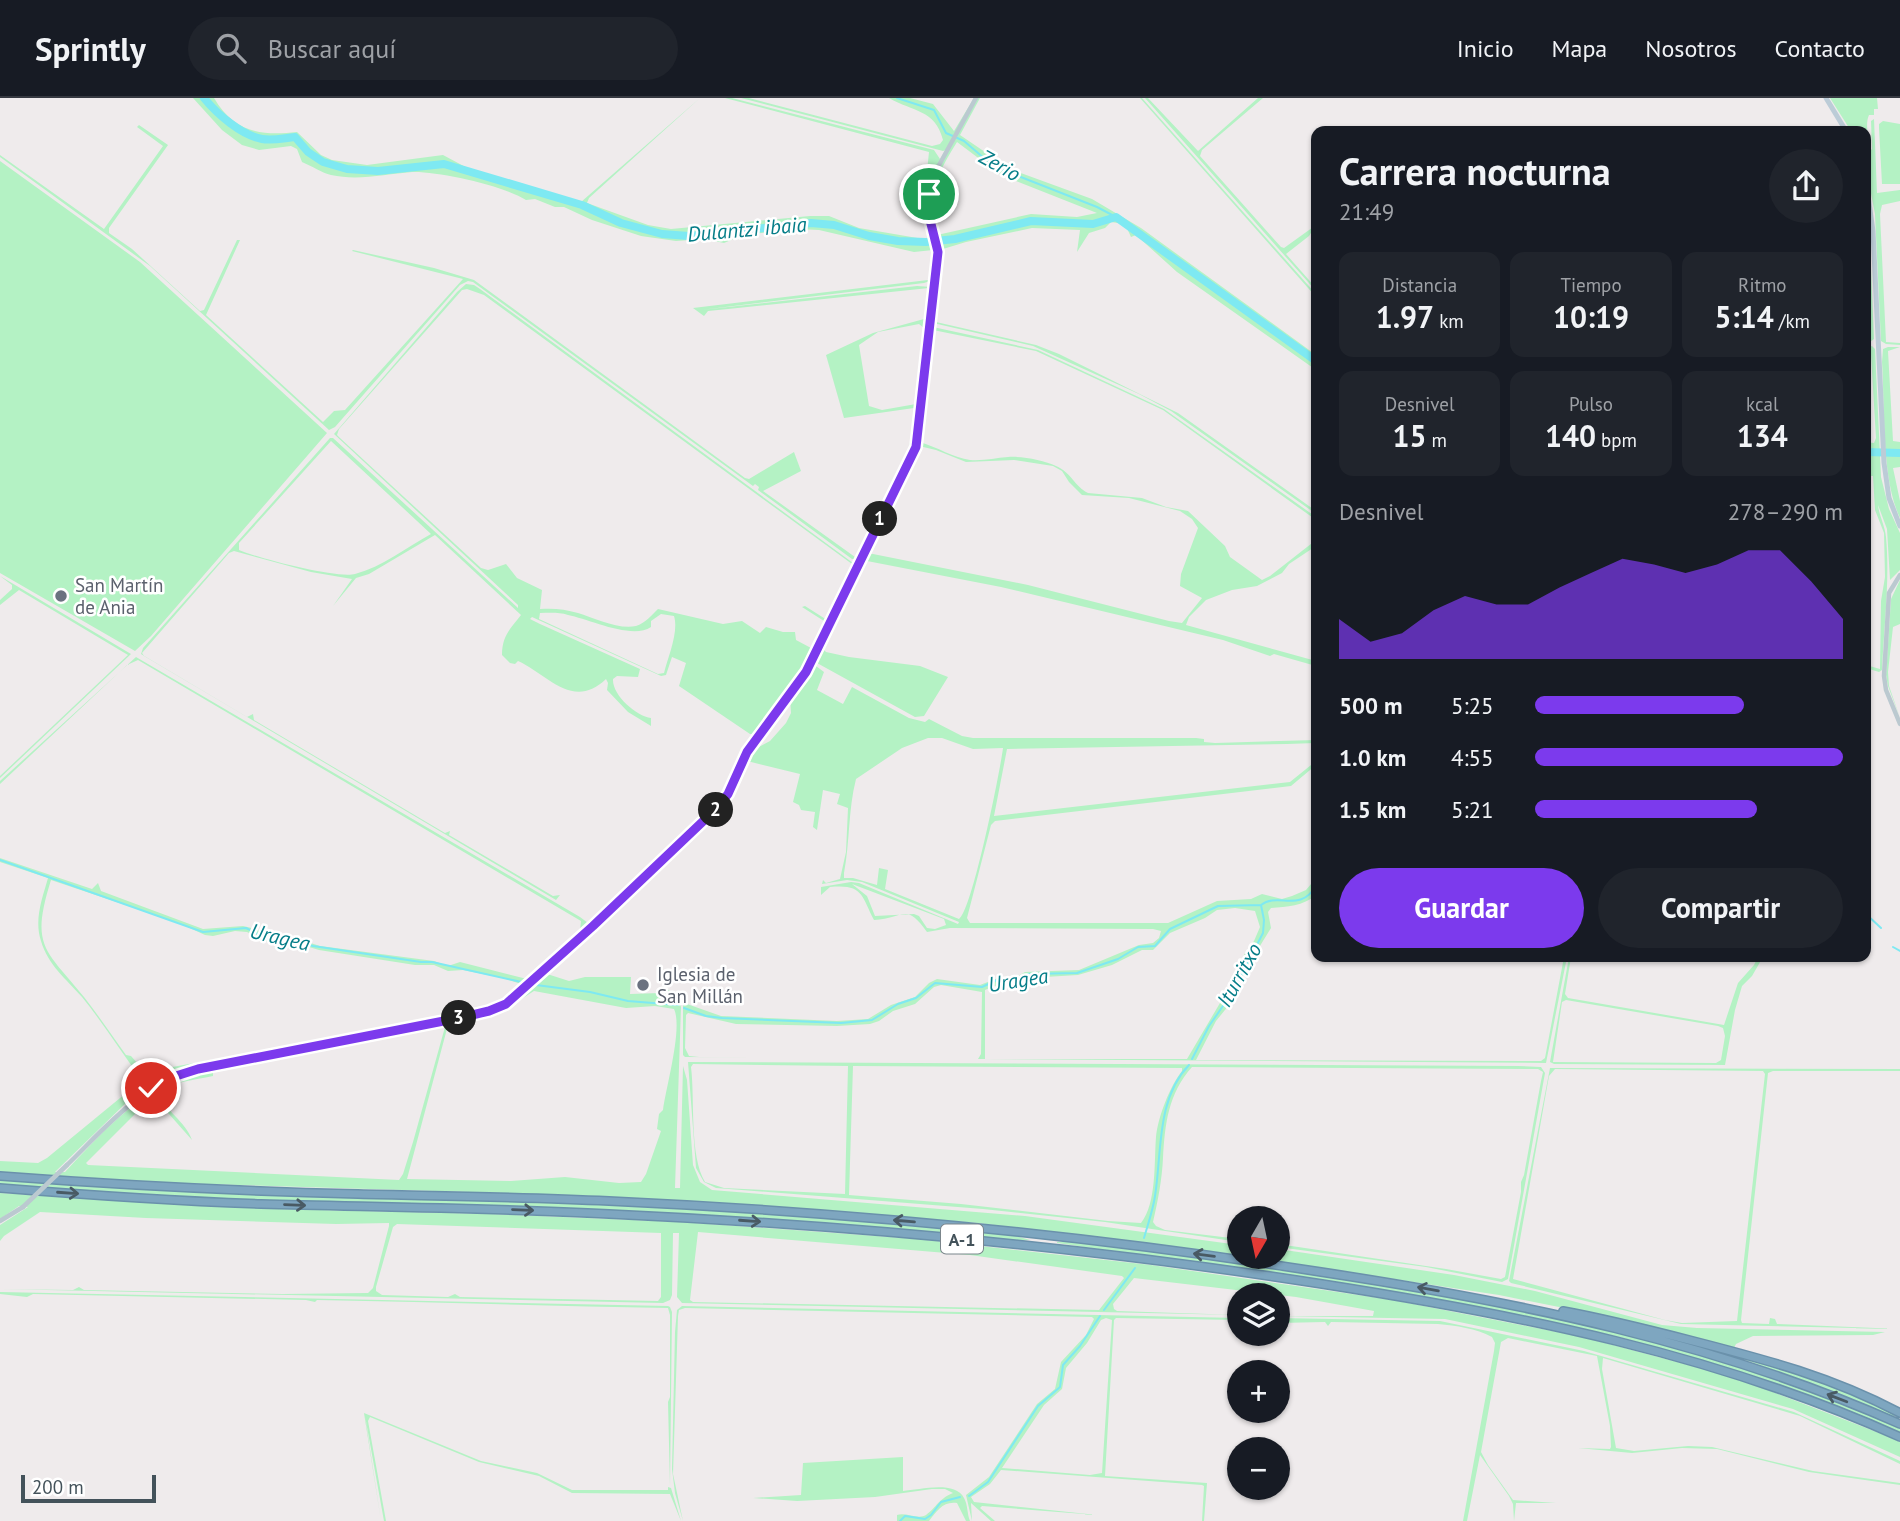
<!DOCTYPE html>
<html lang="es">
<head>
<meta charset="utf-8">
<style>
  :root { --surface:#171b24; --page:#20242c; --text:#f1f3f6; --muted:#9ea1a6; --line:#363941; --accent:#7c3aed }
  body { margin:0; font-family:"PT Sans",sans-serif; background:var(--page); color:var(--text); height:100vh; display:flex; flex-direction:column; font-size:26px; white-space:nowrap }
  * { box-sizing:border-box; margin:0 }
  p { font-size:23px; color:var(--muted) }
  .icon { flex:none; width:38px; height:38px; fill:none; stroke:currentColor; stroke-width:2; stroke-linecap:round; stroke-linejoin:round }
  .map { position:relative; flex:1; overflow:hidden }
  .details { position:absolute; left:1311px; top:28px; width:560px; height:836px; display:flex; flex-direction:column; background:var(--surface); border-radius:14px; box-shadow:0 2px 5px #0004 }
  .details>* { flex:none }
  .needle { width:46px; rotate:189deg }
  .fabs { position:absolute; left:1227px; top:1108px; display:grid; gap:14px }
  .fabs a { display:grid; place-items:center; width:63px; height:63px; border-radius:50%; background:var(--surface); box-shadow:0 2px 5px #0004; font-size:35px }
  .scale { position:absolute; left:21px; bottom:18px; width:135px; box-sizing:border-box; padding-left:7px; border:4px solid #43525a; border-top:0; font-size:19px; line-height:24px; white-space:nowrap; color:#43525a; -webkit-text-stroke:5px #fff; paint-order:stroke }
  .pin { position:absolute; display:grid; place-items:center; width:60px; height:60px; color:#fff; margin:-30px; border:4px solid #fff; border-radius:50%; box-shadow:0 2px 7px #0007 }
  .km { position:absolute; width:35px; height:35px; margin:-18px; border-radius:50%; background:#222; color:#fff; font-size:19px; line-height:35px; text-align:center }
  .round { display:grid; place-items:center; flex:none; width:74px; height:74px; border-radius:37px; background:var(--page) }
  .headline { display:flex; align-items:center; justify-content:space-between; height:119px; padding:0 28px }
  h1 { font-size:38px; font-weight:700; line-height:52px }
  .stats { display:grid; grid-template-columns:repeat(3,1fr); gap:10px; height:119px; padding:7px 28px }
  .stats div { display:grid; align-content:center; border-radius:14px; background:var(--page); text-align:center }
  .stats b { font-size:30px; font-weight:700 }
  .stats small { font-size:19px; font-weight:400 }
  .stats p { font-size:19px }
  .chart { height:196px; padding:14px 28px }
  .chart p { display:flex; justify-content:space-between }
  .chart svg { width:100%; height:126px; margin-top:7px; fill:var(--accent); opacity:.7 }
  .action { display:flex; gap:14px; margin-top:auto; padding:14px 28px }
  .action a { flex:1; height:80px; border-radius:42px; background:var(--accent); color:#fff; font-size:28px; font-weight:700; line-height:80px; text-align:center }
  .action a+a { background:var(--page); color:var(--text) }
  ul { padding:0 28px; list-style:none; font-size:23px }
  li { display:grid; grid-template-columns:112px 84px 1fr; align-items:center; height:52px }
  li i { height:18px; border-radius:9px; background:var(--accent) }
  header { display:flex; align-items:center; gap:42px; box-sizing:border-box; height:98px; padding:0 35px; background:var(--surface); border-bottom:2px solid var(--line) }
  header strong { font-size:33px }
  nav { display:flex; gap:38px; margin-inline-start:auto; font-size:24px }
  .search { width:490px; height:63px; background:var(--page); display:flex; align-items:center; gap:18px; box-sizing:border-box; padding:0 24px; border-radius:38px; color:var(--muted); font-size:26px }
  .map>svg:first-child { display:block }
  .green { fill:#b4f2c4; fill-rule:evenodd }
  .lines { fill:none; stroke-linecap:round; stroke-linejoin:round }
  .stream { stroke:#7ee9f2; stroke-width:2 }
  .river { stroke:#7ee9f2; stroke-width:8 }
  .motorway-casing { stroke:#6a91ab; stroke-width:10 }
  .tertiary { stroke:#bbc9d0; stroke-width:4.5 }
  .secondary { stroke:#bcccd7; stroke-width:5 }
  .motorway { stroke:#7ea6c0; stroke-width:7 }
  .tertiary-bridge { stroke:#bbc9d0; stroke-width:4.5 }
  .oneway { stroke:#495a64 }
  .route-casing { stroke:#fff; stroke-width:14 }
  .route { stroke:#7c3aed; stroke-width:9 }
  .worship-dot { fill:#6b7280; stroke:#fff; stroke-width:2.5 }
  .labels { text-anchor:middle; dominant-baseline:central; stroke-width:5; stroke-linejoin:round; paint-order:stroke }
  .shield { fill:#fff; stroke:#7b868c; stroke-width:2 }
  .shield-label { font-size:18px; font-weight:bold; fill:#43525a }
  .worship-label { font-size:19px; fill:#5b616d; stroke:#fff; text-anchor:start }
  .water-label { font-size:21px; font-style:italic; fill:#057d88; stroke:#fff }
</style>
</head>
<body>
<header>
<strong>Sprintly</strong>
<div class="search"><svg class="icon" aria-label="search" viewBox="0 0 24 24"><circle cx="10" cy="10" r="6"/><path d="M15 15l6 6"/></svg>Buscar aquí</div>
<nav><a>Inicio</a><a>Mapa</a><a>Nosotros</a><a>Contacto</a></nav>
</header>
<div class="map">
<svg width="1900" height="1423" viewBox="0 0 1900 1423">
  <rect width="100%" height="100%" fill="#efebec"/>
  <path class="green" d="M193,0H214C234,34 260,38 297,34L321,57L332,62L367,67L443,57L473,73L581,104L700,0L589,100L587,105L648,127L671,131L810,118H829L859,130L929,142L923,112L929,54L725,0H732L934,52L940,61L931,84L926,103L928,125L936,149L933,182L924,185L701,212L917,188L932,189L913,346L860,461H852L758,392L759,389L755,386L753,388L473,184L468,183L460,187L335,329L329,332L150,168L0,59V57L104,131L163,48L137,29L139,27L168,47L109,130V135L132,151L200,213L204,212L237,142H240L206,217L323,324L334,313L345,312L463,181L352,153L353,152L434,170L474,182L745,380L749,381L794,354L801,373L763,393L855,459L857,458L908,355L916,312L914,310L844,320L826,257L873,235L924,221L929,190L728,211L708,213L704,218L693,210L928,182L932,179L933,152L914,154L819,132L798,131L743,137L724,145L705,141L676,143L641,138L592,122L564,109H555L535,101L526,102C505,88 438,73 412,74C386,76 358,83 331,77C322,75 312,68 302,64L297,51L291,48L259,52L242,47L222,32ZM919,226L925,231L916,306L882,312L869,308L859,247L878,234Z
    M741,0H749L932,48L940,46L943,42C935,11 913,14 889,0H910L933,6L954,33L974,0L946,52L943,53Z
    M978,0H980L960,37L1010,71L1092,101L1141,130L1316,257V272L1177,174L1136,137L1131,139L1125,126L1111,124L1105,130L1089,135L1077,154L1080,132L1032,130L966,144L943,151L935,218L936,224L1036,247L1059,256L1178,315L1316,413V416L1171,313L1139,296L1033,248L933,225C930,206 938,182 939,161C941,141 929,123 930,103C932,71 963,28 978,0ZM957,44L1001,77L1097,115L1077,119L1031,116L937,137C924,102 938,74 957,44Z
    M1140,0H1142L1316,196V199Z
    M1145,0H1148L1198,53L1258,0H1263L1202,52L1200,58L1281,149L1284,150L1316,127L1309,138L1286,156L1316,190V193Z
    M1830,0H1877L1878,11H1874V17H1869C1864,28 1871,42 1866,53V33H1851Z
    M1874,21L1877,95L1900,92V103L1882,107L1880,116L1886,244L1900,245V247L1886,246L1881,243L1875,116L1866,70V57L1872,51L1871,23Z
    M1883,23L1900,26V86H1882L1879,30V26Z
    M0,63L140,164L327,335L151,538L135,553L0,475Z
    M1866,104L1870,147L1874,241L1866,247Z
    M466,186L474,187L480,191L853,465L854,471L797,586L759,636H750L679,588L686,565L672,559L666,577L661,578L532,519L530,521L540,526L640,571L638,579L617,578L613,581C612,597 636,618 651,620V628L628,614L607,592L608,585L606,581C573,613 547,576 518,563L515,566L510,565L502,557C502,538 510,531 521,517L435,437L369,476L356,480L333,508L352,481L311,474L234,453L229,455L142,555L144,558L247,619L253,616L254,622L445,735L450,733L449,737L553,798L560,797L556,802L141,556L143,550L330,340H333L518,510V507L334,336L457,194ZM467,191L484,197L852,466L851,474L827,522L805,508L802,509L824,523L811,550L796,542L795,534H783L766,529L760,535L742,523L723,526L658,511C652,517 645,525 636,528C619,532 594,520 578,515C565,511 553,510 540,511L542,492L517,480L506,466L488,472L481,470L340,340L337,337L339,331L462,192ZM331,343L431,436C407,449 382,469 355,476C338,481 257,460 239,452V445ZM540,515C549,515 559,514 568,517C589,521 632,542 651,529V523L661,516L674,518C679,534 668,559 664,575L658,576L539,521Z
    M933,229L1038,252L1164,311L1316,419V422L1163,312L1036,253L933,232L920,344C937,349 954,360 970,362C984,363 995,360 1008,359C1022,358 1044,362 1056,368C1071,374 1075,389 1088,395L1142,400L1166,409L1188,413L1225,448L1230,459L1262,482L1270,478L1316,442V448L1289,466L1282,475L1257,488L1232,492L1206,502L1189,519L1186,527L1316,563V568L1274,556L1270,558L1223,542L1001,489L867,463L863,465L822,550L826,554L849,559L920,568L948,579L924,618L915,619L817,565L815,560L914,351L931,230ZM919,348L936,352L966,364L1014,362L1053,368L1062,373L1069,384L1082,397L1129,400L1180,413L1192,421L1198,430L1181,476L1180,488L1202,500L1182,525L1169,523L1028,487L868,455Z
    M1872,248L1875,251L1881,379L1889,411L1900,435V472L1890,482L1887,431L1878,407C1879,417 1885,428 1886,439C1890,483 1884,527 1882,572L1879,574L1866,570V567L1880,571L1881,503L1885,479L1884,435L1875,412L1873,378H1866V344L1874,345L1876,340L1871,256L1866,252V250Z
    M1888,249H1900L1888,253L1893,343L1900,344V369L1893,370L1900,403V420C1881,380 1885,309 1882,264L1883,251Z
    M0,478L131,556L0,680V678L128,557L19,492L0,507V502L12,491V487Z
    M1900,482V526L1893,529L1888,574L1889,588L1900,620L1888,588L1886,577L1891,501Z
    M136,559L580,819L588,825V829L519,893H515L521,886L503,880L463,872L448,873L434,867H415L319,852L299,846L268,844L247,834L235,833L213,838L205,837L179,825L51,782C30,849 45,851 84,899C99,918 112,938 126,957L131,958L145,974L461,916L498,905L509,896L511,899L500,906L477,913L220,963L173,976L144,990L130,1001L55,1074H65C99,1038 135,997 182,979L480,918L512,905L544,875L569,883L585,879H631L630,896L660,895L664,887L679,903L681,909L675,1090H680L683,968L687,982L693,1067L700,1084L712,1092L1025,1118L1239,1147V1157L978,1125L741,1106L568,1097L170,1085L0,1074V1063L38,1065L47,1060L142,982C122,955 103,925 82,899C66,881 48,867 41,843C34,822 42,801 48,780L0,764V760L92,791L98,785L101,793L203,831L243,828L256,831L271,841H298L320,848L434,863L448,868L460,864L523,880H530L580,833L581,823L138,562L127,567L0,686V683ZM534,893L626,910L655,908L674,911C683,930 666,989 663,1012L659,1016L657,1031L661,1033L646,1076L641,1084L619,1085L565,1079L511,1083L407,1081L448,927L498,916ZM443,927L445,929L413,1044L403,1076L399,1082L88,1067L86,1065L153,998L192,1042C186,1024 165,1012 156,994C173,984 194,982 213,978V974Z
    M812,568H816L824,574L817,592L843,606L852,589L909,620L925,624L929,621L962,638L973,640H1196L1204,641V644L1215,645L1316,642V645L1287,646L1007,651L994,718L1290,684L1316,663V667L1291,688L995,723L991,727L967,820L970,825H1168L1217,803L1251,801L1262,796L1282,801L1292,798L1306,792L1316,780V797C1303,808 1287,809 1271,810L1268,814L1271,830L1250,864L1229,907L1216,923L1196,962L1541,963L1545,960L1564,859H1567L1546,965L685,959L683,957V904L687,899V906L721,918L837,923L868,921L891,907L915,899L929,885L937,881L980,887L998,880L1011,882L1025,874L1079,872L1139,847L1153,845L1159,840L1161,833L1153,831L950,830L927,834C906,804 904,820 874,822C861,797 863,786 830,789L821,797V789L851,784L859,785L958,826L959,824L862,784L847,782L822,786L823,782L826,785L840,781L846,754L848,710L837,706L840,696L823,692L817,732L813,729L815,714L801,712L799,707L793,704L800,676L747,663L751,653L770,643L786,625L791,615L790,600ZM928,640H942L973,651L1003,650C1000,674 972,813 959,821L885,791L888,772L879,770L877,787L853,780H844V775C850,744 848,712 856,681L902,650ZM852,786L944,821L946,827L935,831L927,830L919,818L914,816L875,818L867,798ZM1235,810L1255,813L1260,829L1254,843L1244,857L1220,905L1187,961H985V892L994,888H1012L1028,880L1078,877L1112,867L1142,852H1153L1170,835L1205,820L1217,812ZM941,887L982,894L981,956L978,961L699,959L689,958L685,950L686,917L688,915L736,926L837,928L870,926L879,923L893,913L915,906L934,889Z
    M1569,859H1571L1565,896L1568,900L1724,927L1738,885L1754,867L1758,859H1763L1752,878L1742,888L1735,912L1725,967L1554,966L1550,964ZM1566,902L1718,928L1723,930L1725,938L1721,962L1716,965L1553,964L1562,904Z
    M688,964L1518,968L1541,969L1545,975L1508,1181L1502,1184L1426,1169L1278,1149V1146L1446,1171L1501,1181L1505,1179L1521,1094V1084L1524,1077L1541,983L1543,974L1538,971L1192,969C1168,996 1165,1026 1163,1060C1162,1081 1158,1103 1153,1124L1156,1128L1165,1132L1239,1141V1144L1105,1124L983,1111L716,1090L704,1084L696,1070ZM693,966L848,968L845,1096L724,1090L705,1084C689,1058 695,1001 691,969ZM853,968L1182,970V973C1170,988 1158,1019 1156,1039C1154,1063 1157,1105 1141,1125L1108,1123L961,1106L849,1097Z
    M1550,970L1900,971V973H1773L1768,975L1741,1222L1742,1225L1769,1226L1770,1220L1775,1221L1777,1226L1900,1231L1681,1226L1511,1185L1509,1183ZM1555,971L1763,973L1765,976L1737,1223L1682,1225L1665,1222L1513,1181L1549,978Z
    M0,1081C211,1096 422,1098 633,1107C759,1113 886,1124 1012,1137L1030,1142L1011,1143L845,1127L635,1113L284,1103L125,1096L0,1087Z
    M0,1095L278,1111L491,1116L681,1124L918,1141L1151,1167L1393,1202L1583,1239L1711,1273L1760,1289L1887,1338L1900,1344V1359L1793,1311L1579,1249L1445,1221L1278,1218H1373L1374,1213L1296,1199L1134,1180L1113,1206L1114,1211L1117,1213L1239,1217L682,1205L677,1199L679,1135H673L672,1197L670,1202L663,1205L0,1191L73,1192L79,1189L84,1192L283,1196L368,1195L373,1190L389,1128V1125L336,1126L146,1120L40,1114L4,1138L0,1143V1127L28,1109L19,1108L0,1121ZM397,1126L661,1135V1199L658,1203L460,1199L455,1196L448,1199L382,1197L376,1193V1189L393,1129ZM698,1134L970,1157L1122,1178L1124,1180L1099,1212L693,1204L690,1202Z
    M1076,1143C1261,1167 1448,1190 1630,1236C1722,1259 1813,1292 1900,1329V1336L1789,1291L1733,1272L1627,1241L1572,1228L1388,1193L1057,1145V1144Z
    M1278,1151L1454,1177L1535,1193L1662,1227L1697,1230L1885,1234L1873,1237L1753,1238L1736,1246L1734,1250L1574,1212L1499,1197L1248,1159L1278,1158Z
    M0,1194L668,1208L670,1209L672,1214L670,1388L668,1304L670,1299V1217L668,1210C550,1208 435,1204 317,1202L315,1204L306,1202L33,1196L27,1199L0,1196Z
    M682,1208L1239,1220V1222L1116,1220L1114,1222L1105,1378L1207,1385L1204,1423H1202L1204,1388L1202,1387L1001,1372L990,1386L971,1399L974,1404L1097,1417L982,1408L980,1410L995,1423H991L971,1405L972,1423L966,1397L989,1379L1037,1306L1055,1291L1061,1264L1086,1237L1094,1221L1092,1219L685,1210L679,1212L678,1218L673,1376L683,1423L675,1395L672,1371L675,1234L677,1212ZM1106,1220L1112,1222L1102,1375L1090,1377L1002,1370L1044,1307L1062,1291L1066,1270L1087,1245L1101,1222Z
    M1278,1220L1440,1223L1584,1253L1794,1314L1900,1363V1366L1800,1318L1603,1260L1602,1271L1616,1350L1634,1353L1688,1348L1712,1349L1813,1373L1900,1385V1387L1809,1374L1717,1351L1682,1350L1632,1355L1578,1350L1610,1351L1611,1349L1610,1328L1597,1258L1508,1240L1501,1244L1481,1354L1488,1367L1513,1402L1556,1405H1516L1514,1423L1513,1406L1509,1398L1480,1357L1467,1423H1463L1494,1253L1495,1245L1492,1239C1476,1230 1456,1228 1438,1226L1331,1224L1328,1228L1325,1224L1279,1225Z
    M1706,1248L1828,1284L1894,1315V1319L1824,1290Z
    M364,1315L481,1363L537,1375L572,1392H668V1389L671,1390L681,1423L670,1396L572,1395L539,1378L479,1364L370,1319L368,1323L386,1423H384L365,1318L381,1423Z
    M903,1359V1393C919,1392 955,1382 964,1400C968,1407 967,1416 970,1423H966L957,1405C943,1403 937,1413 929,1423H897V1417C906,1414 918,1422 926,1417C938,1408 937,1402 953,1395L945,1391H932L875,1399L797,1403L753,1400L801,1397L803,1365Z"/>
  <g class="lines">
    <path class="stream" d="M897,0L934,12L946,35L964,43L985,61L1003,72L1097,109L1116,119
      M0,762L203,834L246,830L270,842L291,841L313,848L421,864H432L526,885
      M1866,816L1881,830
      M1893,849L1900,853
      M536,887L590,894L628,903L678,907
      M684,910L706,918L722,920L841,925L872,922L898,906L916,900L935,885L982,889L997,882L1012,883L1029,876L1077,875L1118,861L1138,849L1155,848L1170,831L1218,808L1261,807
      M1192,961L1209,928L1232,895L1263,835L1264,822L1261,807C1278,794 1300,815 1316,788
      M1144,1140C1148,1126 1153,1112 1155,1098C1162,1055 1156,1001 1189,967
      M1104,1212L1135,1170
      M969,1398L988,1384L1038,1308L1060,1289L1063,1267L1080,1248L1100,1218
      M900,1423L905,1418L925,1421L931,1417L941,1404L960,1399"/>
    <path class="river" d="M204,0C217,16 241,37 262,41C273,43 284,40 295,39L308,54L323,64L347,71L378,73L444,66L582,107L621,125L662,136L689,138L811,125L834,127L869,138L898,143L926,144L955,141L1031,123L1093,126L1116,119L1316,263
      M1866,354L1900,355"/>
    <g class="motorway-casing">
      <path id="motorway" d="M0,1078C119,1087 238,1093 358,1096C441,1098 525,1099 609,1103C848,1114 1086,1137 1321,1174C1519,1204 1716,1244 1900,1326
        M0,1090C87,1097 174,1103 261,1106C377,1109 493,1110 609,1116C848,1127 1086,1149 1322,1186C1520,1217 1716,1256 1900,1339
        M1563,1213C1607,1221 1650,1232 1693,1243C1767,1262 1832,1279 1900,1315"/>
    </g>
    <path class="tertiary" d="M1900,477L1889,495L1884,578L1886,592L1900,626
      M67,1067C108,1027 140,987 198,971L479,916L506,906L522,893L717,710L728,696L747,654L806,574L916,349L938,154L929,118V96L938,69L976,0
      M0,1123L23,1109"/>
    <path class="secondary" d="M1826,0L1846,33
      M1866,84L1873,133L1884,365L1889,400L1900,428"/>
    <use href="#motorway" class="motorway"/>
    <path class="tertiary-bridge" d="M23,1109L67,1067"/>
  </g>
  <defs><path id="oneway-shaft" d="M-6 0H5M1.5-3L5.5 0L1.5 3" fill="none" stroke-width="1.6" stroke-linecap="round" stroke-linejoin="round" transform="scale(1.75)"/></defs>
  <g class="oneway">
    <use href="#oneway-shaft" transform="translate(68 1095) rotate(4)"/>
    <use href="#oneway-shaft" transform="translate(295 1107) rotate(2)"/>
    <use href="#oneway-shaft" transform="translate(523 1112) rotate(2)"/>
    <use href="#oneway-shaft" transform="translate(750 1123) rotate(4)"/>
    <use href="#oneway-shaft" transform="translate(904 1123) rotate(-175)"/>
    <use href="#oneway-shaft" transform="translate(1204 1157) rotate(-173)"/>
    <use href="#oneway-shaft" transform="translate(1428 1191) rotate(-170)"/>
    <use href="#oneway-shaft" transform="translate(1837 1300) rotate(-159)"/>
  </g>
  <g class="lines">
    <g class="route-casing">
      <path id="route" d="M151,990L176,978L198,971L464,919L489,913L506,906L593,828L717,710L728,696L747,654L806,574L916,349L938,154L929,118V96"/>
    </g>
    <use href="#route" class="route"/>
  </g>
  <g class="worship-dot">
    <circle cx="61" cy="498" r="7"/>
    <circle cx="643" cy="887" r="7"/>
  </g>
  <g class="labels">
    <rect class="shield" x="941" y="1126.5" width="42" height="29" rx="5"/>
    <g class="shield-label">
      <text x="962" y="1141">A-1</text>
    </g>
    <g class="worship-label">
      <text x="75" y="487">San Martín<tspan x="75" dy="22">de Ania</tspan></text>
      <text x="657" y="876">Iglesia de<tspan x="657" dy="22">San Millán</tspan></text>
    </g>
    <g class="water-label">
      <text transform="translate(1000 67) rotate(29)">Zerio</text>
      <text transform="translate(747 131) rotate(-5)">Dulantzi ibaia</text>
      <text transform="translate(280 839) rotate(13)">Uragea</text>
      <text transform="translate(1239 877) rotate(-61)">Iturritxo</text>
      <text transform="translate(1018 882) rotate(-9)">Uragea</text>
    </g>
  </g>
</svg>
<div class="fabs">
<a><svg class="needle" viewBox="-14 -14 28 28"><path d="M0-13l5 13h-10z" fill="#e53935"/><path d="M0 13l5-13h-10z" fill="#9ea1a6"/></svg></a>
<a><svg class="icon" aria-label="layers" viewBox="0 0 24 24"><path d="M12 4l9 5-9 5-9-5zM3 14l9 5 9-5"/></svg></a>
<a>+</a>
<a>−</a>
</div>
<div class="scale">200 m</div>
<div class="pin" style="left:929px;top:96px;background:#1e9e55"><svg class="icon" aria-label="arrive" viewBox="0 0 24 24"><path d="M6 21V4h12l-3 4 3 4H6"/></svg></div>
<div class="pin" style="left:151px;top:990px;background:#d93025"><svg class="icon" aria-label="check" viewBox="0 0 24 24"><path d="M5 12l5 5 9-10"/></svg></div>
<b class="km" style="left:880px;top:421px">1</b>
<b class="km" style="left:716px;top:712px">2</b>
<b class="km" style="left:459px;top:920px">3</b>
<section class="details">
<div class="headline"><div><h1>Carrera nocturna</h1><p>21:49</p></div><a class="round"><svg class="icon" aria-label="share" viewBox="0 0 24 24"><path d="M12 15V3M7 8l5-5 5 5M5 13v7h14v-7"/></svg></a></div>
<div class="stats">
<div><p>Distancia</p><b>1.97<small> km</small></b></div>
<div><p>Tiempo</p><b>10:19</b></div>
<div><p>Ritmo</p><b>5:14<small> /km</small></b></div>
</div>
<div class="stats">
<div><p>Desnivel</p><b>15<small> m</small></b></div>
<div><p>Pulso</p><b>140<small> bpm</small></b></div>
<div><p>kcal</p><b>134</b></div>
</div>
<div class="chart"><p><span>Desnivel</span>278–290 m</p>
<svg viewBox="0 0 160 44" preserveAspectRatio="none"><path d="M0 44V30L10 38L20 35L30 27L40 22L50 25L60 25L70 19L80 14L90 9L100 11L110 14L120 11L130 6L140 6L150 17L160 30V44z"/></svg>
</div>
<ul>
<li><b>500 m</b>5:25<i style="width:68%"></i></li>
<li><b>1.0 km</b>4:55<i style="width:100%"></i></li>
<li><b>1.5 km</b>5:21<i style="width:72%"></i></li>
</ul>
<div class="action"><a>Guardar</a><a>Compartir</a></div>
</section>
</div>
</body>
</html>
